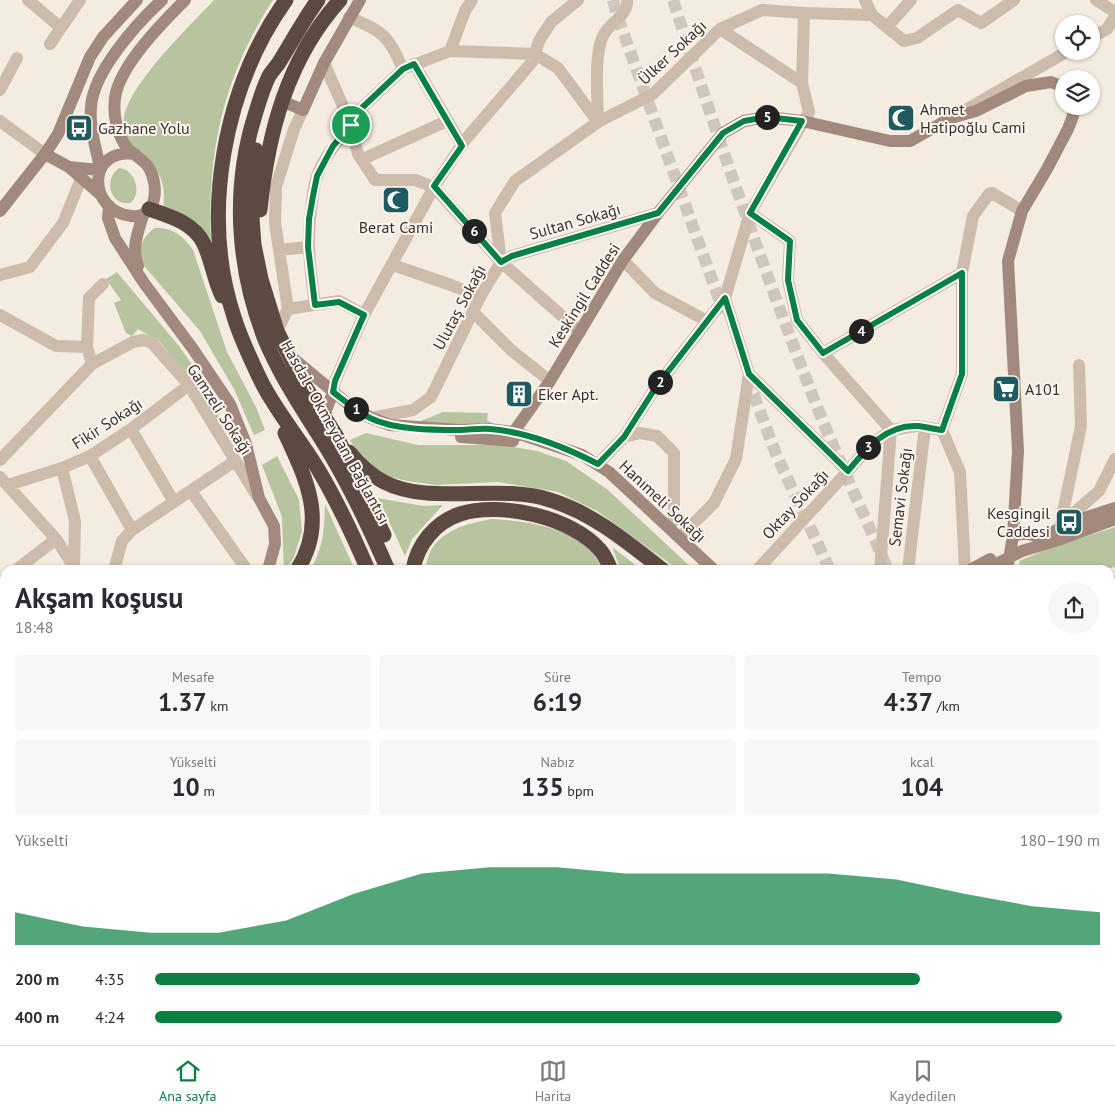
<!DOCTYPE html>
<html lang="tr">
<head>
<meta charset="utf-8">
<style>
  :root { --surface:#fff; --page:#f7f7f7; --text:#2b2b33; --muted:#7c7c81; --line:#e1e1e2; --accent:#0b8043 }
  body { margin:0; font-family:"PT Sans",sans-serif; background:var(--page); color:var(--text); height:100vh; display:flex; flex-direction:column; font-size:19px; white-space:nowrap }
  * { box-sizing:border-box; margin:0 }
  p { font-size:16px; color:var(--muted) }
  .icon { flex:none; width:28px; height:28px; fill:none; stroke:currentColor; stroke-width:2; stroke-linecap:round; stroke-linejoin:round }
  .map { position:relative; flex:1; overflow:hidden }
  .details { position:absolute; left:0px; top:565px; width:1115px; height:480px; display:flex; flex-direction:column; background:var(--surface); border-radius:15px 15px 0 0; box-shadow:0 1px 4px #0004 }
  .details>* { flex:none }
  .buttons { position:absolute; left:1055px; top:15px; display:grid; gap:10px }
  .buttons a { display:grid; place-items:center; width:45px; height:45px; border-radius:50%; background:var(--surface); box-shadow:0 1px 4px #0004; font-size:25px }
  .pin { position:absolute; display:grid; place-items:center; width:42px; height:42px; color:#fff; margin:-21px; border:2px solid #fff; border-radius:50%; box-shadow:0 1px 5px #0007 }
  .km { position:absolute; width:25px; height:25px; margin:-12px; border-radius:50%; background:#222; color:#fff; font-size:14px; line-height:25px; text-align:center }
  .round { display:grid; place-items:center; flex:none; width:52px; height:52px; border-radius:26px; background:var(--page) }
  .headline { display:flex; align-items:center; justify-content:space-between; height:85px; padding:0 15px }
  h1 { font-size:28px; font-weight:800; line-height:38px }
  .stats { display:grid; grid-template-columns:repeat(3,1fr); gap:8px; height:85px; padding:5px 15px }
  .stats div { display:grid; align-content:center; border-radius:5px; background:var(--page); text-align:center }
  .stats b { font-size:25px; font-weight:800 }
  .stats small { font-size:14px; font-weight:400 }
  .stats p { font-size:14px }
  .chart { height:140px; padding:10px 15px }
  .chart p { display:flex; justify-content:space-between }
  .chart svg { width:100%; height:90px; margin-top:5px; fill:var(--accent); opacity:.7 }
  ul { padding:0 15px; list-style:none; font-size:16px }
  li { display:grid; grid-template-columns:80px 60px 1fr; align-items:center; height:38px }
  li i { height:12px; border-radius:6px; background:var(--accent) }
  .dock { display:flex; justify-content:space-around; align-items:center; height:70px; border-top:1px solid var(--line); background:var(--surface); font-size:14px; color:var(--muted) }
  .dock a { display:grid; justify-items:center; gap:2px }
  .dock .active { color:var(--accent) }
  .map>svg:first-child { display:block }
  .green { fill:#b8c4a0 }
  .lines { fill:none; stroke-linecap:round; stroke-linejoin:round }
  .primary-tunnel { stroke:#cfc6bd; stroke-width:12; stroke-dasharray:12 6; stroke-linecap:butt }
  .street { stroke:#cdbbac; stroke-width:12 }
  .secondary { stroke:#a18a7d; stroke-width:12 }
  .primary { stroke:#7d675c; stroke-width:12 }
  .highway { stroke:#5c4a42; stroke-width:15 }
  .route-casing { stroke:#fff; stroke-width:10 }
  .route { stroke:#0b8043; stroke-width:6 }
  .labels { text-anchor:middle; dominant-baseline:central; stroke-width:4; stroke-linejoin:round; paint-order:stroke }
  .street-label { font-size:16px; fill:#3b302b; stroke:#fbf5ee }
  .poi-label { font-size:16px; fill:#3b302b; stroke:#fbf5ee; text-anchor:start }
</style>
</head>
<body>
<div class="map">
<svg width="1115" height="1045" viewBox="0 0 1115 1045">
  <rect width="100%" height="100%" fill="#f4ebe1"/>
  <path class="green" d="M214,0H273C223,77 207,152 211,243L163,214C164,199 166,183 156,170C149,161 138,155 131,146C125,137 122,128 124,117C131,82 189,27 214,0Z
    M119,168C135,169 143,194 130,203C110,206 103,180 119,168Z
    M155,228C172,227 184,236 193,250L227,352L256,407L265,430L254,435L234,389L200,331L139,260C139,247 144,235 155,228Z
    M117,272L179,346L202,379L225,430L168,352L159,341L138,329L132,336L126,333L114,303L121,300L106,279Z
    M443,412L488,413L487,420L493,424L434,425L416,423Z
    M366,433L418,445H502L537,451L566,461L608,490L694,570H679L597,511L558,492L498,482L436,485L407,481L386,476L371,467L358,452L350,440Z
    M277,456L299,500L302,531L294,557L286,570H284L282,517L262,465Z
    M378,498L423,506L443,505L412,539L405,556Z
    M325,504L355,570H310C324,547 324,530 325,504Z
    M492,519C529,521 589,529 602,570H426C427,534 463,524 492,519Z
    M1115,527V567L1102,570H1021L1019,561L1050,548Z
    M612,547L642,570H621Z
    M0,790H5V821H0Z
    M305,1040H479L482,1045H307Z
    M522,1040H576L571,1045H520Z
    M962,1040H1067L1076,1043L1075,1045L1050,1044L955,1045Z"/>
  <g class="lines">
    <path class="primary-tunnel" d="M613,0L617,15L724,313
      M673,0C717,137 765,273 817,407C839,462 865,516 888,570
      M747,377L776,454L830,570
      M1057,1040L1060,1045"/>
    <path class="street" d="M28,0L60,27
      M865,0L872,15L904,41L917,38L958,10L981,23L1014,0
      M1096,0L1115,12
      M349,17C385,33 387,34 403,69
      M887,27L911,0
      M720,29L802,83
      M1091,38L1107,29L1115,16
      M50,44L80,0
      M450,51L465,11L472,0
      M324,63L349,120L358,154L375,180H415L434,187L501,262L580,332
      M414,64L462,145
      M0,90L17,58
      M962,112L1068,51
      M349,120L403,69L450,51L535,54L558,68L598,122
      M0,121L45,154
      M598,122C598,100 593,53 604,34C610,23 629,14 627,0
      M363,159L447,121
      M750,213L790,241L788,280L797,320L823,353L891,430L880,570
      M279,250L308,247
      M623,260L655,293L707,321
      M501,262L512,256L658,213
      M393,265L451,285L480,297
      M0,275L30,267L63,223L81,179
      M315,305C310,267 306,240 312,202C313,194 314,184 317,176C324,157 338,141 351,125
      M288,309L339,301L364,315
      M473,312L511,350L550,381
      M0,315L56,346L87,347
      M277,331L288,309L275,223L276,187L294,129L303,110
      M823,353L962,273
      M92,364L87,347L89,298L103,284
      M749,374L848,471
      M333,392L335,381L364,315L434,187L465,140L532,62L539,41L551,22L578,0
      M371,418L413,410L431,397L480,297L501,262L495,213L515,181L598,122L653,94L720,29L762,10L804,13
      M131,429L174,502
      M942,430L962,374V273L973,216L989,194L992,193L1022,211
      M624,437L656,387L725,298L750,213L809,112L802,83L804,13L872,15
      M90,456L132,530
      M0,460L92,364L133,342L144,340L152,343L189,385L257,496
      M598,464L624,437L640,433L657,436L674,453V520L669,527
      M62,468L75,521L74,566
      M0,477L56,539L74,567
      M8,485L62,468L90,456L131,429L189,385
      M191,491L247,570
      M1061,522L1081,426L1079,365
      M1060,525L1099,491L1115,459
      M680,537L714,503L736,459L749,374L725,298
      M16,570L56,539
      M114,570L122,541L132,530L235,461
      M757,570L848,471L869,446L891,430L917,426L942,430L960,472L965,570
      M908,570L925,427
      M0,583L5,579
      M1110,933L1115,931"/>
    <path class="secondary" d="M282,101L303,110L324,63L360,0
      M45,154L69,167L101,195
      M135,154C85,148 88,211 131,216C158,219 159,185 149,168C143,158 130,154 125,145C116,131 113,113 115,98C119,66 163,22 185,0
      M69,167L99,170
      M100,168C96,148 89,127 91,107C93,72 137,23 162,0
      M109,206L108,218L115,238L144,283L193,349L230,404L246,444L259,498L274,526L275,544L268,570
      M0,211L45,154L58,134L90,57L103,37L137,0
      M138,266C131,248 138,233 143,215
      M294,359L348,404L371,418L390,425L459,430L489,429L514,432L582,455L609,472L714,570
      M324,416L333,392
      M461,437L513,441
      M508,440L550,381L623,260L658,213L723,133L744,121L767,117L802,121L890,141H910L951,118L976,111L1026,86L1051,82L1064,87
      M1013,536L1024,533L1036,536H1044L1081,519L1115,508
      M970,570L990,559
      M984,570L1022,551L1058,540L1115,519
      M1007,570L1013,536L1018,451L1008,261L1022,211L1047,169L1068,129L1073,116L1074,106
      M0,665H5
      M1110,753L1115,751
      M660,1045L666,1040"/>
    <path class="primary" d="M1110,777L1115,774
      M1110,812L1115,809
      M1110,1039L1115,1041
      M489,1040L493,1045
      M715,1040L725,1045
      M741,1040L757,1045
      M579,1045L584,1040
      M625,1045L635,1042
      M929,1045L939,1040"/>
    <path class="highway" d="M286,0C224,87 200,214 234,317C241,340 252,362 262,383C278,414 300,439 318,469C337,501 353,535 368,570
      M318,0C304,19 293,40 280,61C277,66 272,71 269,76C263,88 259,102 255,115C232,188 237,266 264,337C281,379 308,417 331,455C353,492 371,531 388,570
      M256,150L251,204L254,245L261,279L277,331L303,383L337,437L384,535
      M149,209C170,216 194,223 204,244C212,261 214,280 222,296
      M260,210C268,133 287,59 340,0
      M285,433C306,478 328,522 297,570
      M349,452C359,464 370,475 384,482C429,506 498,483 550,500C593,513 628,543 663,570
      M413,570C417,545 435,522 460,514C500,501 572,517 600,550C605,555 608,563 611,570
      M1110,584L1115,583
      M1110,621L1115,619
      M1110,635L1115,633
      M0,697L5,696
      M0,721H5
      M0,758H5
      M0,780H5"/>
  </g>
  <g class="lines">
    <g class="route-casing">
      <path id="route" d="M414,64L462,146L434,186L501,262L512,256L658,213L723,133L744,121L767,117L802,121L750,213L790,241L788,280L797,320L823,353L962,273V374L942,430C934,429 926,427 918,426C886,424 866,449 848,471L749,374L725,298L656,387L624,437L598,464C565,447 528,432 490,429C480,428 470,430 460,430C433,430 394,430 370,418C357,411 345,401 333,392L335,381L364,315L339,302L315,305L308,247L309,219L313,196L317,176L333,146L351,125L349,120L403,69Z"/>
    </g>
    <use href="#route" class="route"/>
  </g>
  <defs>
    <g id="mosque-square" transform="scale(1.4375)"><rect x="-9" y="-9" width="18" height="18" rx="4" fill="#1f5a5e" stroke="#fbf5ee"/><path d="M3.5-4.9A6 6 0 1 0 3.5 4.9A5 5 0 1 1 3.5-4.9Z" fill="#fff"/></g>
    <g id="bus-square" transform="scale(1.4375)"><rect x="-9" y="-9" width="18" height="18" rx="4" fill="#1f5a5e" stroke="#fbf5ee"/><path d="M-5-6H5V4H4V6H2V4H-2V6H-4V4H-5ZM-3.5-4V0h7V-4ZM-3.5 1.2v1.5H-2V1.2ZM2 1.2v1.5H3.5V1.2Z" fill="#fff"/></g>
    <g id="supermarket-square" transform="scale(1.4375)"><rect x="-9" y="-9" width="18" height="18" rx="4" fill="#1f5a5e" stroke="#fbf5ee"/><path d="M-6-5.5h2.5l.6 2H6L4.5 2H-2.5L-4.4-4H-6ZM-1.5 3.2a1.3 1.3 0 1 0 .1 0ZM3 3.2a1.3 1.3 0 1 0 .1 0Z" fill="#fff"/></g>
    <g id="building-square" transform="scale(1.4375)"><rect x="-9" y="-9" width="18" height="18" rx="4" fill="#1f5a5e" stroke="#fbf5ee"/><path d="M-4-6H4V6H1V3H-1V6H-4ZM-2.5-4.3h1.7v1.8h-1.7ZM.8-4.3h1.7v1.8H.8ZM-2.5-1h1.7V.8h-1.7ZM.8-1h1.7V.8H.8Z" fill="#fff"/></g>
  </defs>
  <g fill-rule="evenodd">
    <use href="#mosque-square" x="901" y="118"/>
    <use href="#bus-square" x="79" y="128"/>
    <use href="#mosque-square" x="396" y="200"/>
    <use href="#supermarket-square" x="1006" y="389"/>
    <use href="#building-square" x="519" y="394"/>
    <use href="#bus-square" x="1069" y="522"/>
  </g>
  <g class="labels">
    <g class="street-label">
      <text transform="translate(672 52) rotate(-43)">Ülker Sokağı</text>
      <text transform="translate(575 221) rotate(-16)">Sultan Sokağı</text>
      <text transform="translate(584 295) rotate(-58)">Keskingil Caddesi</text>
      <text transform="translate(459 307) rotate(-62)">Ulutaş Sokağı</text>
      <text transform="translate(220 409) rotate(57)">Gamzeli Sokağı</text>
      <text transform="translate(107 423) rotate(-33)">Fikir Sokağı</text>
      <text transform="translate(336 432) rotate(61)">Hasdal - Okmeydanı Bağlantısı</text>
      <text transform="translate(900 497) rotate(-83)">Semavi Sokağı</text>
      <text transform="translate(663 501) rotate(43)">Hanımeli Sokağı</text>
      <text transform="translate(795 504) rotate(-47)">Oktay Sokağı</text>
    </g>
    <g class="poi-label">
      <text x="920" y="109">Ahmet<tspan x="920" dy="18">Hatipoğlu Cami</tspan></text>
      <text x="98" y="128">Gazhane Yolu</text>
      <text x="396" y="227" text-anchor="middle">Berat Cami</text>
      <text x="1025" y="389">A101</text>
      <text x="538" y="394">Eker Apt.</text>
      <text x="1050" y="513" text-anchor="end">Kesgingil<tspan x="1050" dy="18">Caddesi</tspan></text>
    </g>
  </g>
</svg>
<div class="buttons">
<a><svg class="icon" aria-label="locate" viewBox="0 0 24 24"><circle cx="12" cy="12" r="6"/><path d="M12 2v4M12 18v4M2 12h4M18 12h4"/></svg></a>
<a><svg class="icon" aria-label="layers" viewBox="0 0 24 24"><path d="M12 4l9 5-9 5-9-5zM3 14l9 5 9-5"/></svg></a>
</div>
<div class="pin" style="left:351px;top:125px;background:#1e9e55"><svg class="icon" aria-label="arrive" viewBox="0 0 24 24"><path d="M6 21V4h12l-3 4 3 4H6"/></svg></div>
<b class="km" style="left:356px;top:409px">1</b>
<b class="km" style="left:660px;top:382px">2</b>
<b class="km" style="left:868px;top:447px">3</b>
<b class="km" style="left:861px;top:331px">4</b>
<b class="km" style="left:767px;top:117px">5</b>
<b class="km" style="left:474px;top:231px">6</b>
<section class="details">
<div class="headline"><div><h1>Akşam koşusu</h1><p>18:48</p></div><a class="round"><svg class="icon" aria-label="share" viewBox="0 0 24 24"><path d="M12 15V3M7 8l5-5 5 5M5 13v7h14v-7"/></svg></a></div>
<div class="stats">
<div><p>Mesafe</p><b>1.37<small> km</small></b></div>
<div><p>Süre</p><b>6:19</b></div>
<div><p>Tempo</p><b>4:37<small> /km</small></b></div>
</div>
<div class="stats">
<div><p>Yükselti</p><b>10<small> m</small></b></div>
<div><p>Nabız</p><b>135<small> bpm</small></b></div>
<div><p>kcal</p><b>104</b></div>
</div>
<div class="chart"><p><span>Yükselti</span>180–190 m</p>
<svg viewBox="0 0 160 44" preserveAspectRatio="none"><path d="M0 44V28L10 35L20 38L30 38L40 32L50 19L60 9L70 6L80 6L90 9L100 9L110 9L120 9L130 12L140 19L150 25L160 28V44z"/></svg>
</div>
<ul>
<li><b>200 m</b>4:35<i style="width:81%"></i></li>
<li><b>400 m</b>4:24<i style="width:96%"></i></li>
</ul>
</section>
</div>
<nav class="dock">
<a class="active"><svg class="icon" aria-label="home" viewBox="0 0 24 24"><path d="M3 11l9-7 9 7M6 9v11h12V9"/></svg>Ana sayfa</a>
<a><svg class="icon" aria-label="map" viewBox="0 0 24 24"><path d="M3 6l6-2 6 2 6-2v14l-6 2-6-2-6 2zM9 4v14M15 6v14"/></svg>Harita</a>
<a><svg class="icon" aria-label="saved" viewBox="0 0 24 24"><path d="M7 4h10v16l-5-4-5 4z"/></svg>Kaydedilen</a>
</nav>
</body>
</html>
